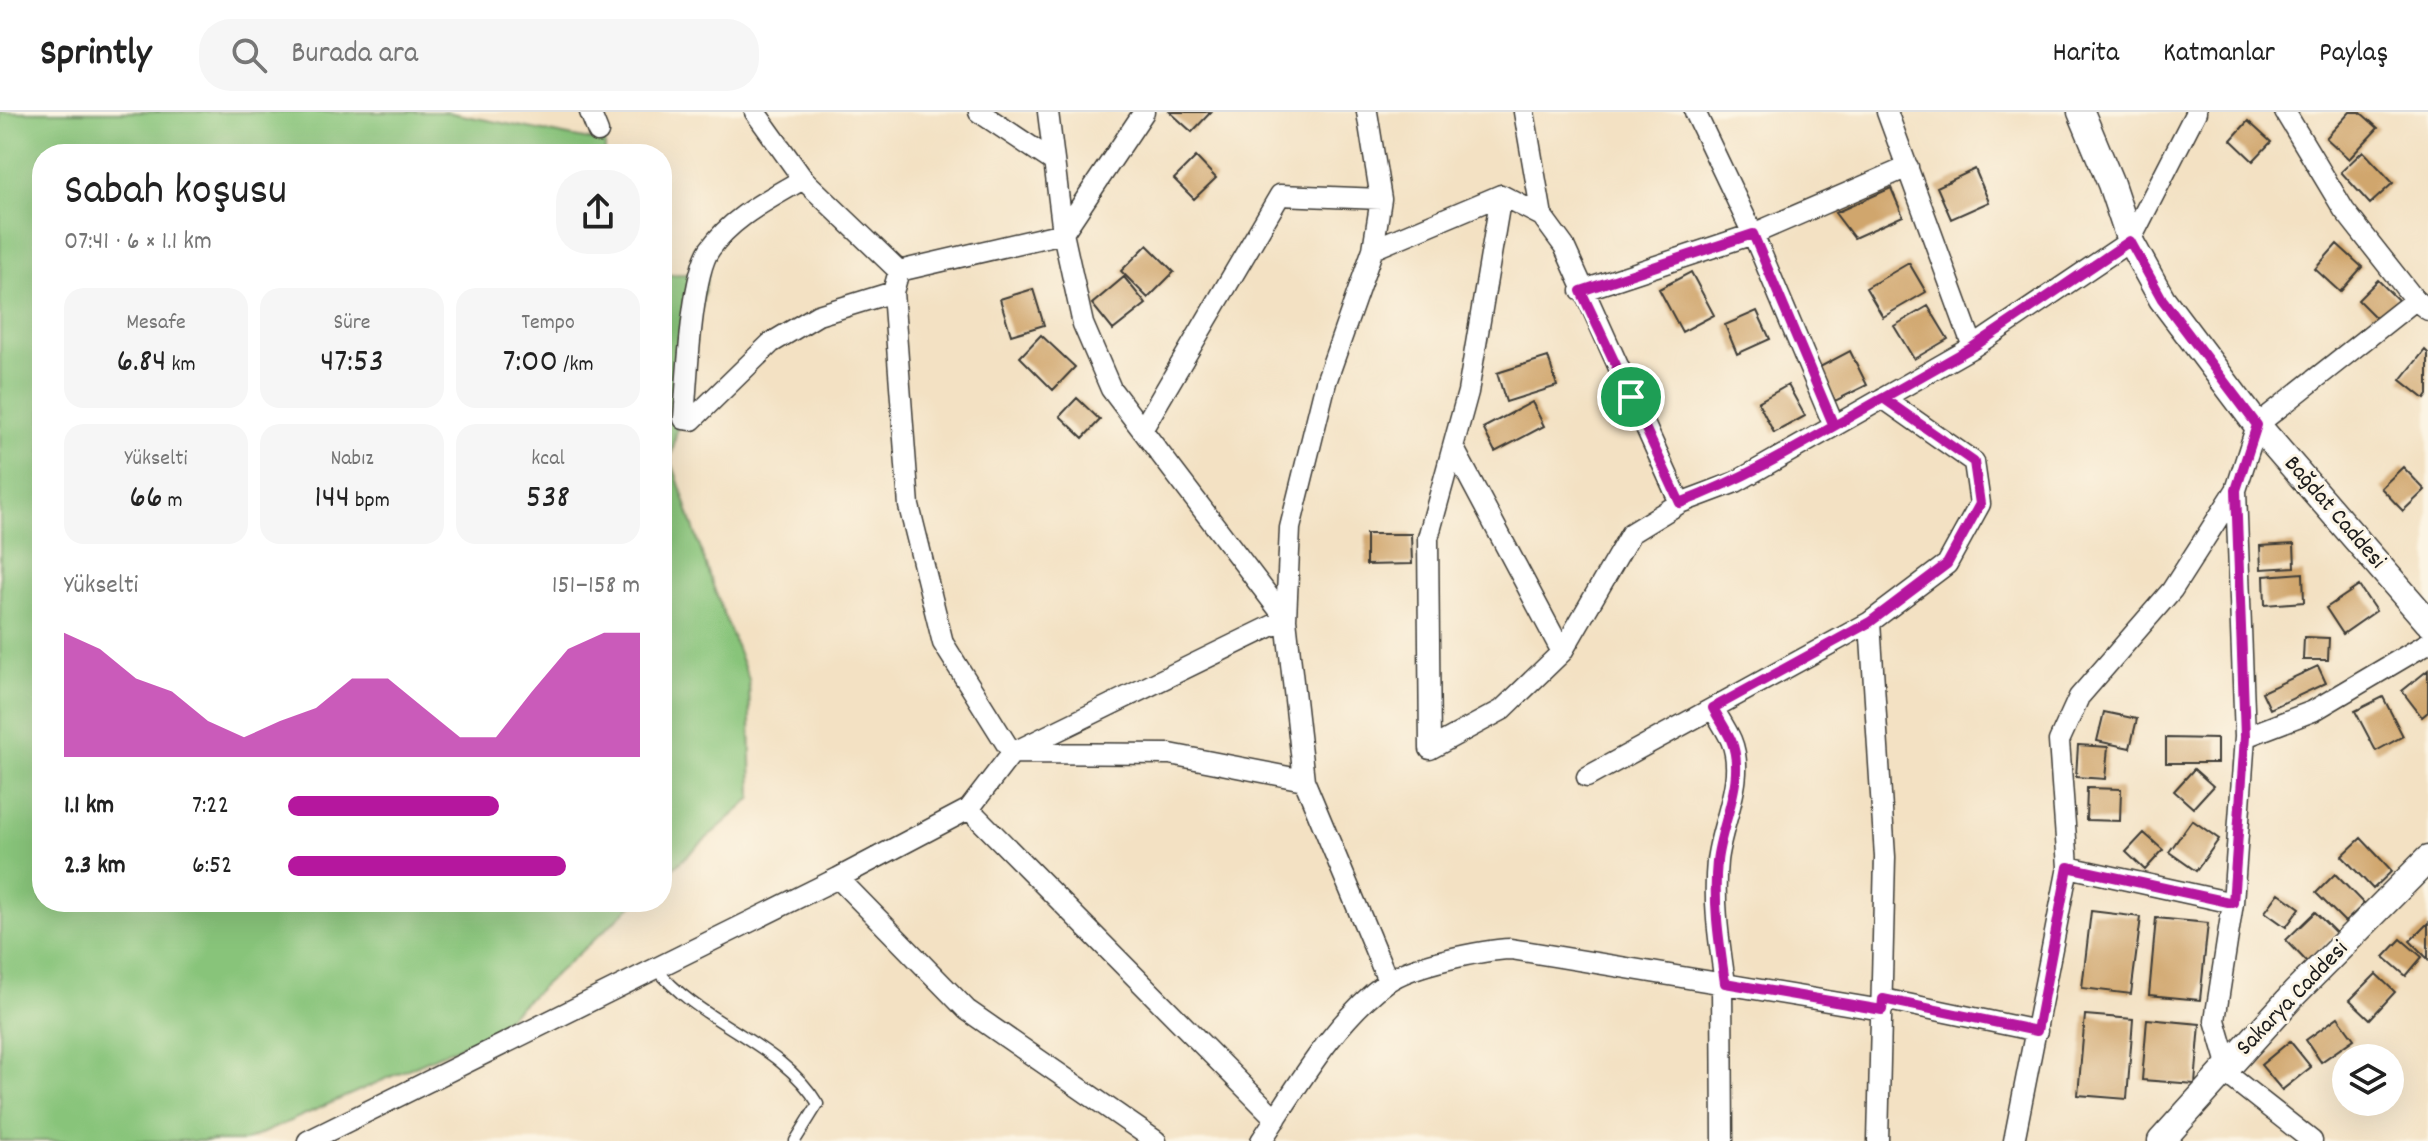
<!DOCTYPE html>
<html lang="tr">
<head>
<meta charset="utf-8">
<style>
  :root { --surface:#fff; --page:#f6f6f6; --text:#222; --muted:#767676; --line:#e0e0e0; --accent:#b5179e }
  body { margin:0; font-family:Dekko,sans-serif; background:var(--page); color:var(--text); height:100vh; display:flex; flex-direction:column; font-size:30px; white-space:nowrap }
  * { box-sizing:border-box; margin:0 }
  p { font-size:26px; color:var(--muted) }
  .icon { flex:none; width:44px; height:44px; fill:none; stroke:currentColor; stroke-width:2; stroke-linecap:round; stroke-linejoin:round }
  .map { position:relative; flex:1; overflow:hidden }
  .sheet { position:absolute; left:32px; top:32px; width:640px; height:768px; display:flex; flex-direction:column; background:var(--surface); border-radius:32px; box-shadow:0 8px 32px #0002 }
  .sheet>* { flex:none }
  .fabs { position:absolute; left:2332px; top:932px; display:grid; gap:16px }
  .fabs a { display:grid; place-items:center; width:72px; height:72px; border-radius:50%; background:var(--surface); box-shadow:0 8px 32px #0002; font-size:40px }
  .pin { position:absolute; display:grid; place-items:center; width:68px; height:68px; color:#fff; margin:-34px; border:4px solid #fff; border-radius:50%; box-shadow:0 2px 8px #0007 }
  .round { display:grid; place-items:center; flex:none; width:84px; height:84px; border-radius:32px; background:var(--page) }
  .headline { display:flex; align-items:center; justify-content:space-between; height:136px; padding:0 32px }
  h1 { font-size:44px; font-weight:600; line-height:60px }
  .figures { display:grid; grid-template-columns:repeat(3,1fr); gap:12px; height:136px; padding:8px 32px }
  .figures div { display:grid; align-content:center; border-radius:20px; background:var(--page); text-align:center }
  .figures b { font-size:34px; font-weight:600 }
  .figures small { font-size:22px; font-weight:400 }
  .figures p { font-size:22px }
  .chart { height:224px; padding:16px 32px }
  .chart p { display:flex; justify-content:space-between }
  .chart svg { width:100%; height:144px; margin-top:8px; fill:var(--accent); opacity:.7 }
  ul { padding:0 32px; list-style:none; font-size:26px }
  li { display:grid; grid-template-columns:128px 96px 1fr; align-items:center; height:60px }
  li i { height:20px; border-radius:10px; background:var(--accent) }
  header { display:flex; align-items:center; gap:48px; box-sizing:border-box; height:112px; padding:0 40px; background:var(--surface); border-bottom:2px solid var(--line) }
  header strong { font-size:38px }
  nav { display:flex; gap:44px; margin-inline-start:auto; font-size:28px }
  .search { width:560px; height:72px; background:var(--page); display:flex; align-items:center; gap:20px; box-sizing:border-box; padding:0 28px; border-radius:32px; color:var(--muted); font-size:30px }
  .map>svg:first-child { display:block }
  .green { fill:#88c47a; stroke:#52704b; stroke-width:2 }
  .building { fill:#d0a66d }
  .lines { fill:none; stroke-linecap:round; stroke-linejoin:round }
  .lane-casing { stroke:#3c3a35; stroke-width:13 }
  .street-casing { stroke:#3c3a35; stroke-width:23 }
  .secondary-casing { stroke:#3c3a35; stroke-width:29 }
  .lane { stroke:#fff; stroke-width:10 }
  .street { stroke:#fff; stroke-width:20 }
  .secondary { stroke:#fff; stroke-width:26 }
  .route-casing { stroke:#fff; stroke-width:16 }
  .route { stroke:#b5179e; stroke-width:10 }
  .labels { text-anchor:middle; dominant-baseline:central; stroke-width:6; stroke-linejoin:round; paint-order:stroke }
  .street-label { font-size:24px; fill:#1c1c1c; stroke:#fcf5e5 }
</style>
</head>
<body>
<header>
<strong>Sprintly</strong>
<div class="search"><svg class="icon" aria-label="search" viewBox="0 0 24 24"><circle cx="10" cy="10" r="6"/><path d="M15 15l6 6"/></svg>Burada ara</div>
<nav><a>Harita</a><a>Katmanlar</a><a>Paylaş</a></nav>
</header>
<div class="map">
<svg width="2428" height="1029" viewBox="0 0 2428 1029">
  <rect width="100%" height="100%" fill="#fcf5e5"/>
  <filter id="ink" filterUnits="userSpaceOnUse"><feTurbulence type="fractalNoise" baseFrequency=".0125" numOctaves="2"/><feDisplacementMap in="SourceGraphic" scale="16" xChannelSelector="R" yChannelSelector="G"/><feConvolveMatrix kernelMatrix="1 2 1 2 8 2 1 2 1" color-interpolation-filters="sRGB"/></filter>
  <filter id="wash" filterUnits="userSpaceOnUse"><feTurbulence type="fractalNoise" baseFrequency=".006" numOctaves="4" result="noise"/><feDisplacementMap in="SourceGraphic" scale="32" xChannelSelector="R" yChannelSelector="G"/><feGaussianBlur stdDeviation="1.8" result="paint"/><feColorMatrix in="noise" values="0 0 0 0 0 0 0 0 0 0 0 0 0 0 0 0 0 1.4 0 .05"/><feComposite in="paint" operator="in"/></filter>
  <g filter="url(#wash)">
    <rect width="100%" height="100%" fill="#f3e1c3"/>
    <path class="green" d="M0,0H446L605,31V42H42V790H636L490,921L245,1029H0Z
      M708,161L671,347L709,463L749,568L752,686L662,766V163Z"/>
    <g id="blocks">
      <path class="building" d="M1170,0H1211L1192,20Z
        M2350,0H2360L2378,16L2349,47L2326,26Z
        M2248,9L2271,30L2253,49L2231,28Z
        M2363,39L2393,71L2370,92L2341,60Z
        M1196,45L1216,66L1194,87L1174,67Z
        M1975,57L1989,90L1951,107L1937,75Z
        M1891,76L1903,104L1854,126L1835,101Z
        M2337,132L2362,155L2340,180L2315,157Z
        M1147,133L1174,160L1148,186L1121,159Z
        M1909,151L1926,180L1883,205L1866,176Z
        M1691,160L1714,203L1682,220L1659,177Z
        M1124,165L1146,192L1113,218L1092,192Z
        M2378,168L2400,190L2380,210L2358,188Z
        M1033,177L1044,213L1011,223L1000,187Z
        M1928,194L1948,227L1914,247L1894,214Z
        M1757,199L1770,227L1737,242L1725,213Z
        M1041,223L1075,255L1053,278L1020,245Z
        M2425,238L2428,241V283L2425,287L2401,268Z
        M1850,239L1867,273L1835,289L1818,256Z
        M1548,245L1557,274L1506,290L1497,261Z
        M1788,273L1805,304L1774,321L1758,290Z
        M1077,286L1100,308L1083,326L1060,304Z
        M1532,290L1544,314L1495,340L1483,316Z
        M2403,355L2425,378L2403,399L2381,376Z
        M1366,422H1411L1412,452L1366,453Z
        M2294,432L2295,455L2261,457L2260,434Z
        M2303,461L2304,490L2265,493L2264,464Z
        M2359,474L2376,499L2343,522L2326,496Z
        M2304,525L2329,526L2328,548H2303Z
        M2318,554L2326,571L2270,597L2262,580Z
        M2428,558V600L2422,605L2402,579Z
        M2383,585L2403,624L2376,639L2355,599Z
        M2104,600L2137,607L2130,636L2097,629Z
        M2166,626L2217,627V651H2166Z
        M2078,633L2108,635L2105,667L2076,665Z
        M2194,657L2213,674L2193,696L2174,679Z
        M2087,676L2121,677L2120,709L2086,708Z
        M2192,708L2219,727L2196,759L2169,740Z
        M2144,721L2163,738L2145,758L2126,740Z
        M2361,726L2392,759L2373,777L2342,744Z
        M2335,762L2364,792L2345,810L2316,781Z
        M2279,781L2300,796L2286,815L2265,800Z
        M2091,799L2141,805L2131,882L2082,876Z
        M2315,800L2336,821L2307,850L2286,828Z
        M2156,806L2208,811L2200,888L2149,883Z
        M2428,811V847L2410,829Z
        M2401,827L2422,845L2406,864L2384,845Z
        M2376,862L2395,880L2370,907L2350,888Z
        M2085,903L2133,907L2127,987L2078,983Z
        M2338,905L2354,927L2321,950L2306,928Z
        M2147,907L2200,912L2195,972L2142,968Z
        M2290,929L2311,955L2282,978L2261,953Z"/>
    </g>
  </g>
  <g filter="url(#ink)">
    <use href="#blocks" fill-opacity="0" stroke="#3c3a35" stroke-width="2"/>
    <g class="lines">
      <g class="lane-casing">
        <path id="lane" d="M656,856C700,912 781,930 818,992L795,1029"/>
      </g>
      <g class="street-casing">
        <path id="street" d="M590,0L598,20
          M755,0L803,67L899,159
          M979,0L1054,50
          M1048,0L1063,121L1083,212L1111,277L1286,507
          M1367,0L1381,87L1373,137L1326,270L1290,416L1286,507L1304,668L1388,869
          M1524,0L1542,104
          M1695,0L1753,122L1908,55
          M1887,0L1973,235
          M2285,0L2344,98L2415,188L2428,198
          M803,67C770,87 733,104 710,137C691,163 687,271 684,307L692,308L771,231L818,203L893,180
          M1501,83L1468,280L1428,426L1430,637L1502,598L1562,540L1631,421L1680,391L1736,370L1973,235L2130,129L2196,0
          M1373,137L1501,83L1542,104L1564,134L1680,391
          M899,159L893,180L909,394L943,531L1012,641L1286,507
          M899,159L1063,121L1144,0
          M1581,179L1753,122L1834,314
          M1142,318L1280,83L1381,87
          M1453,335L1562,540
          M1870,510L1885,745L1878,1029
          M1713,596C1719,607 1726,617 1731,628C1747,666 1721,711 1717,749C1713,791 1719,829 1725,871
          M2245,625L2313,599L2428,531
          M1587,665L1870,510L1947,452L1980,392L1974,350L1883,286
          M969,697L1276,1007
          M838,766L967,898L1156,1029
          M2233,791L2068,755L2059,629L2079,585L2172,478L2236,378
          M1722,871L1723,1029
          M1883,887L2037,919
          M308,1029L838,766L969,697L1012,641L1170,642L1304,668
          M1261,1029C1297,975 1334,909 1387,870C1410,853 1482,838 1511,837L1882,898
          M2014,1029L2068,755
          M2312,1029L2232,966L2215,908L2233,791L2245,625L2236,378L2257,313L2415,188"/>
      </g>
      <g class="secondary-casing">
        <path id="secondary" d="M2081,0L2111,72L2130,129L2162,187L2257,313L2428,510
          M2161,1029L2295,881L2428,747"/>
      </g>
      <use href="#lane" class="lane"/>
      <use href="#street" class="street"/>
      <use href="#secondary" class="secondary"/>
    </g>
  </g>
  <g class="lines" filter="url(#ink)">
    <g class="route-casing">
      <path id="route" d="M1631,285L1680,391C1752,364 1816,324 1883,286L1974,350L1980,392L1947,452L1870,510L1713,596C1719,607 1726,617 1731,628C1747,666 1721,711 1717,749C1713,791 1719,829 1725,871L1882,898L1883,887L2037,919L2068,755L2233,791L2245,625L2236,378L2257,313L2162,187L2130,129L1973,235L1834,314L1753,122L1581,179L1631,285"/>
    </g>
    <use href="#route" class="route"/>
  </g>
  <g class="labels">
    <g class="street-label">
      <text transform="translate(2334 401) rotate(49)">Bağdat Caddesi</text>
      <text transform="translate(2293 887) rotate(-46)">Sakarya Caddesi</text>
    </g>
  </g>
</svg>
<div class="fabs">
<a><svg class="icon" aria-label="layers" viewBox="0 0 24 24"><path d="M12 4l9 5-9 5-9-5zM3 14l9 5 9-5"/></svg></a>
</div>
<div class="pin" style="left:1631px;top:285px;background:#1e9e55"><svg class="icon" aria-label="arrive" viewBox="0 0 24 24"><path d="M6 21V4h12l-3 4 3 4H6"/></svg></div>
<section class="sheet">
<div class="headline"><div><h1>Sabah koşusu</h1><p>07:41 · 6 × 1.1 km</p></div><a class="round"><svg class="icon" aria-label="share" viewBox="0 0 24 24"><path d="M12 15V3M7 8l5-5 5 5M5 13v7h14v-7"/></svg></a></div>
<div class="figures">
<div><p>Mesafe</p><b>6.84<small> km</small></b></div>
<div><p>Süre</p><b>47:53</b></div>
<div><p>Tempo</p><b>7:00<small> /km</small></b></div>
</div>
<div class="figures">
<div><p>Yükselti</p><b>66<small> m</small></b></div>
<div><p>Nabız</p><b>144<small> bpm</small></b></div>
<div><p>kcal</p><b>538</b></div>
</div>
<div class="chart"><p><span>Yükselti</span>151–158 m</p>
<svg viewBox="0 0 160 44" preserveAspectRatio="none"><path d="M0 44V6L10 11L20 20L30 24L40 33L50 38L60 33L70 29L80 20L90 20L100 29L110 38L120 38L130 24L140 11L150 6L160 6V44z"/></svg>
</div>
<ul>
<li><b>1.1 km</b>7:22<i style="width:60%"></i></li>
<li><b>2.3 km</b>6:52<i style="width:79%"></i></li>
</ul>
</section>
</div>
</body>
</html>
